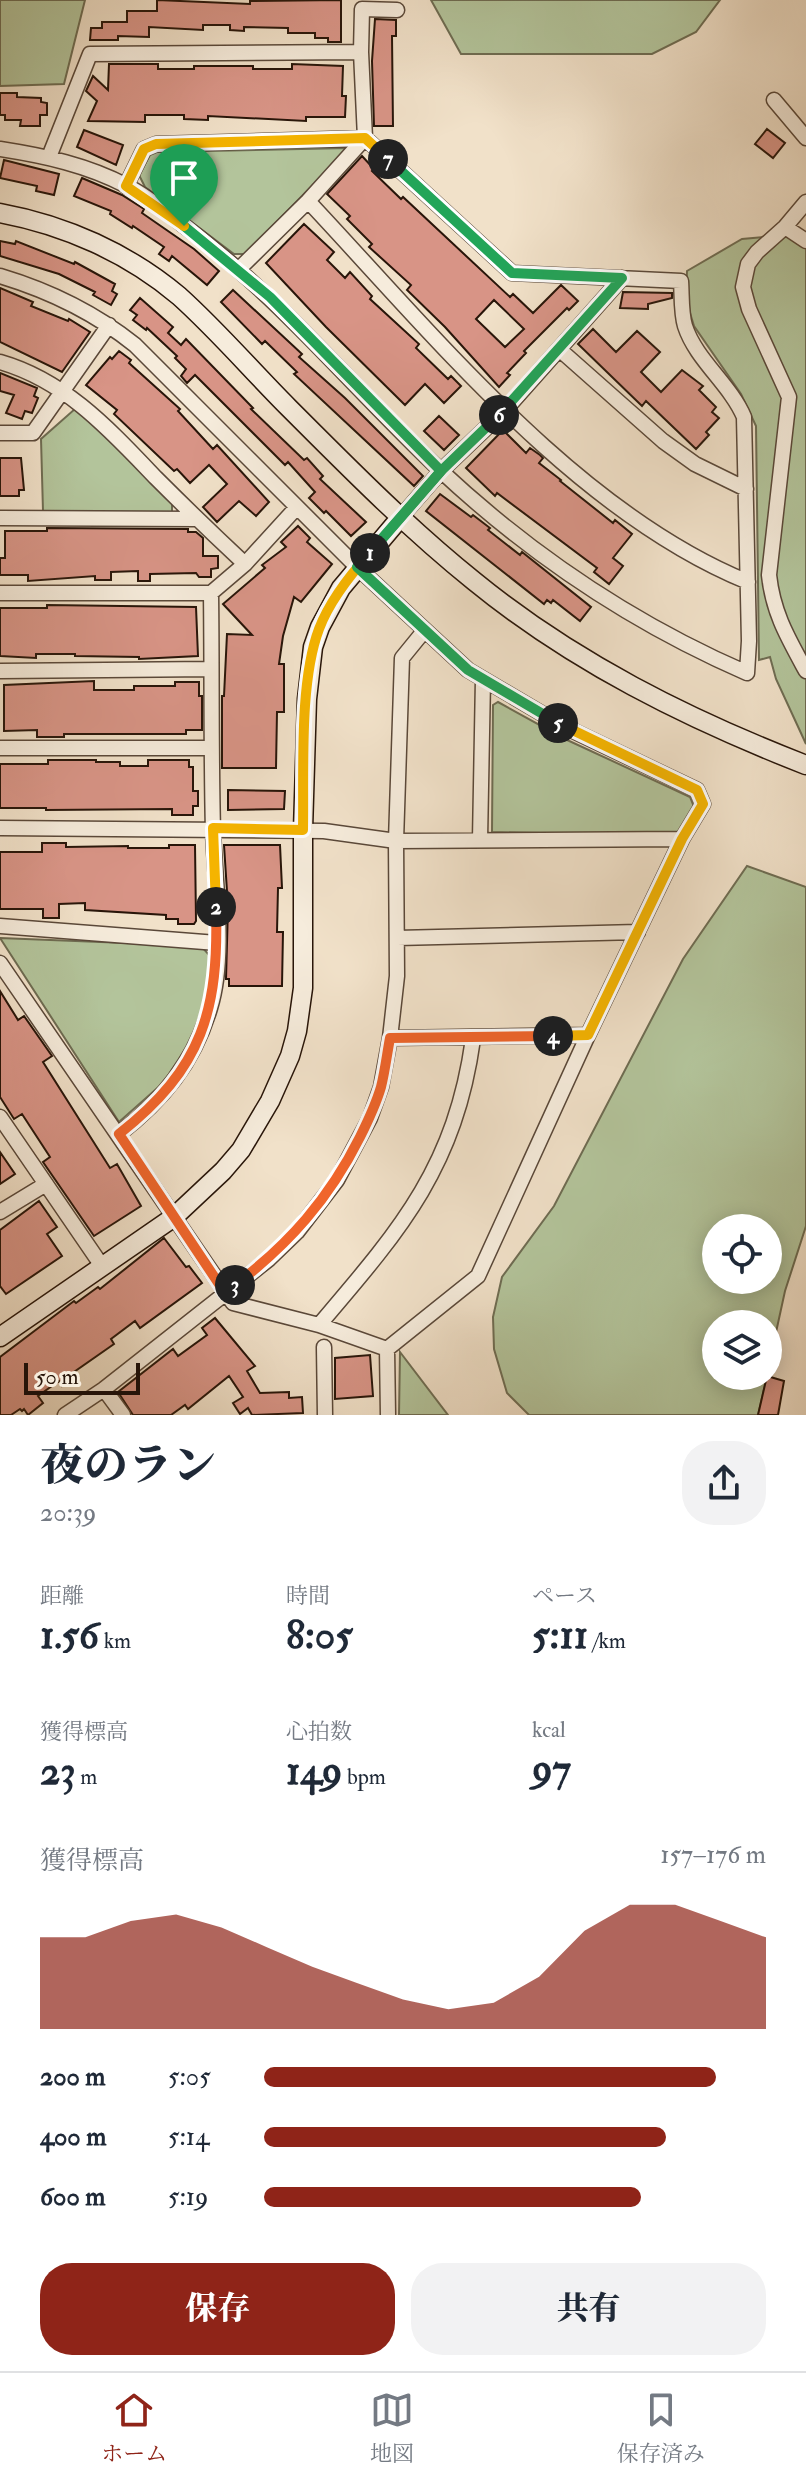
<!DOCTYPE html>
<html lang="ja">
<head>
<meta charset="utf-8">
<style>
  :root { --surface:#fff; --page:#f2f2f3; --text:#1f2937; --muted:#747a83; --line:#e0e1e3; --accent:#8f2418 }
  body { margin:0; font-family:"IM FELL Double Pica","Noto Serif JP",serif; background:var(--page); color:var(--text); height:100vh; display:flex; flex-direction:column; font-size:30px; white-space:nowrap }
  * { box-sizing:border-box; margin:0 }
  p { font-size:26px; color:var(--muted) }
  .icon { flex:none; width:44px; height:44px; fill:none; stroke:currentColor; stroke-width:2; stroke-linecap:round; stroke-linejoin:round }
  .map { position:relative; height:1415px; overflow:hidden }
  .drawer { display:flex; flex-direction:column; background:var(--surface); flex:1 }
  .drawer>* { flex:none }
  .controls { position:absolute; left:702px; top:1214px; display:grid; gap:16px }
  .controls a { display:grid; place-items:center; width:80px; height:80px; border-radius:50%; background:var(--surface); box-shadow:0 4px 20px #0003; font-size:40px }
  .scale { position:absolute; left:24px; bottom:20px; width:116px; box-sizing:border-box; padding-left:8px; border:4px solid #281509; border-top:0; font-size:22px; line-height:28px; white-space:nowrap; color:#281509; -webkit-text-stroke:6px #f6ecdc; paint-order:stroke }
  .pin { position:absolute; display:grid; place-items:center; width:68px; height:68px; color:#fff; margin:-82px -34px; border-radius:50% 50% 50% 0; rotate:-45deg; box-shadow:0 0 8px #0007 }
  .pin .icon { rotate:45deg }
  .km { position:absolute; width:40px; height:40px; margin:-20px; border-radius:50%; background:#222; color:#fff; font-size:22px; line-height:40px; text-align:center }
  .round { display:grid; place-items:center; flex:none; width:84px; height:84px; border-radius:32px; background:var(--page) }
  .headline { display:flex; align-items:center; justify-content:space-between; height:136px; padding:0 40px }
  h1 { font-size:44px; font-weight:800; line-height:60px }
  .metrics { display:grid; grid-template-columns:repeat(3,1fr); gap:12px; height:136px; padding:8px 40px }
  .metrics div { display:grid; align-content:center }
  .metrics b { font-size:40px; font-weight:800 }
  .metrics small { font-size:22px; font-weight:400 }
  .metrics p { font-size:22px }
  .chart { height:224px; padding:16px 40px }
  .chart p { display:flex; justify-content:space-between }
  .chart svg { width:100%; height:144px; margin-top:8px; fill:var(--accent); opacity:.7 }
  .action { display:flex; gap:16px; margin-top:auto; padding:16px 40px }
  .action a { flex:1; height:92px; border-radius:32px; background:var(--accent); color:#fff; font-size:32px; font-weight:800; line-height:92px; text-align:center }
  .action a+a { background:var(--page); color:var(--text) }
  ul { padding:0 40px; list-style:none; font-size:26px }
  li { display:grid; grid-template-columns:128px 96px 1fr; align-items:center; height:60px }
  li i { height:20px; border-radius:10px; background:var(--accent) }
  .tab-bar { display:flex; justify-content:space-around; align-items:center; height:112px; border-top:2px solid var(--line); background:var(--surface); font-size:22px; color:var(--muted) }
  .tab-bar a { display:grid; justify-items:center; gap:4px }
  .tab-bar .selected { color:var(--accent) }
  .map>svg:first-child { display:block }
  .green { fill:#b3c49b; stroke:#6e6c52; stroke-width:2; fill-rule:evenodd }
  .building { fill:#d89486; stroke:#281509; stroke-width:2; fill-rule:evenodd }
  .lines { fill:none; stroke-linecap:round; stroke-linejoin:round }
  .street-casing { stroke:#5a4839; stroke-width:17 }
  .secondary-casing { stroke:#281509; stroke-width:21 }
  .street { stroke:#f6ecdc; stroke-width:14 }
  .secondary { stroke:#f6ecdc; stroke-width:18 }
  .split-1-casing { stroke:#fff; stroke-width:16 }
  .split-2-casing { stroke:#fff; stroke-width:16 }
  .split-3-casing { stroke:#fff; stroke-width:16 }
  .split-4-casing { stroke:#fff; stroke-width:16 }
  .split-5-casing { stroke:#fff; stroke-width:16 }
  .split-6-casing { stroke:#fff; stroke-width:16 }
  .split-7-casing { stroke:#fff; stroke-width:16 }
  .split-8-casing { stroke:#fff; stroke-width:16 }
  .split-1 { stroke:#22a559; stroke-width:10 }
  .split-2 { stroke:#f5b400; stroke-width:10 }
  .split-3 { stroke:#f0652b; stroke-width:10 }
  .split-4 { stroke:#f0652b; stroke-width:10 }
  .split-5 { stroke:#f5b400; stroke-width:10 }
  .split-6 { stroke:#22a559; stroke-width:10 }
  .split-7 { stroke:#22a559; stroke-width:10 }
  .split-8 { stroke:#f5b400; stroke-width:10 }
</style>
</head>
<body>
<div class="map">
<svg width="806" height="1415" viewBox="0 0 806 1415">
  <rect width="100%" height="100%" fill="#f1e1c9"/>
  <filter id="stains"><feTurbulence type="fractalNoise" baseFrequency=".0025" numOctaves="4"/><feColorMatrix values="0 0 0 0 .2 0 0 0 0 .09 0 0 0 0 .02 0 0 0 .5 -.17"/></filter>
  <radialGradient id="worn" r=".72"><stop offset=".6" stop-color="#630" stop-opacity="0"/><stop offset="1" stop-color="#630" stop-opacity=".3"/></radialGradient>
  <path class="green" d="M0,0H85L64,84L0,86Z
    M431,0H720L696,32L652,54H461Z
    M349,148L245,254H234L145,187L139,175L150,155L157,152Z
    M788,235L806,247V744L776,679L770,657L759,660L756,426L741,394L694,326L686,300L687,271L742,239Z
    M76,408L172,501V514L43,511L41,439Z
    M498,702L565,739L690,797L694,807L684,829L670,836L492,832L493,705Z
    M747,866L806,887V1226L785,1291L768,1369V1324H716V1376H767L758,1415H529L507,1393L494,1349L493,1317L502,1277L554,1206L683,959ZM716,1228H768V1280H716Z
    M0,938L201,946L211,957L206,1004L188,1045L163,1083L119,1122Z
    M400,1352L448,1415H399Z"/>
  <path class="building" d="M157,0L250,4V1L341,0V42H328V38H315V33H288V28L244,27V31L230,30V25H203V30L149,27V37L118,36V40H90L91,28H102V22H127V11H157Z
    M375,19L396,20V36H392L393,126H374L372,61Z
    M109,64H158V69H194V66H253V69H292V64L343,66L342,96H346L345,117H306V121L208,116V120L184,119V115H145V122L88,121L97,101L86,91L93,76L108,90Z
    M0,93H17V97L41,98V102L47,103V115H40V126H20L21,120H5V115H0Z
    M767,129L785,143L773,158L755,144Z
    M84,130L123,145L116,165L77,147Z
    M362,156L374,169L372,171L401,199L403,197L510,297L513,294L533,313L561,285L578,301L569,310L567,308L524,351L526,353L507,373L510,375L499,387L445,327L407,290L411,285L369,247L372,244L347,219L350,216L327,194ZM494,300L524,329L505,347L476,319Z
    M4,160L59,174L54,195L36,191L37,186L0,178Z
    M82,178L122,195L144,209L142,213L194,249L219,271L207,285L172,256L169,261L159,254L164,247L133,226L132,228L110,214L111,211L74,196Z
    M304,224L334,252L327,260L345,278L350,272L372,296L370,299L419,344L416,348L448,379L451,376L461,386L444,403L425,384L405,405L326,327L266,263Z
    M0,241L15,244L16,241L74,264L75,262L115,284L112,291L117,294L111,305L93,295L95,292L59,274L0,256Z
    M0,288L33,302L31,306L68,321L69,319L90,332L62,372L0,342Z
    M233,290L302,354L299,357L345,398L423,476L414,486L294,374L297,372L265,341L262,344L221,302Z
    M623,292L672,293V298L648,304V309L620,308Z
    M140,298L173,327L168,333L181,345L186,339L253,408L251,409L304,460L307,458L323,476L320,479L366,522L351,536L326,511L324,513L309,498L315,492L288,462L285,465L195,375L187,383L181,376L186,369L175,358L177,356L147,328L146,330L133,320L137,315L130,310Z
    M593,329L616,352L637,331L660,352L641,372L661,392L682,370L703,386L699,390L716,407L712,412L719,418L706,432L709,435L696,449L646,401L642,406L578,344Z
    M119,351L131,360L129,363L180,409L178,411L213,449L217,445L269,502L256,516L239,501L217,522L203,507L227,484L209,465L190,483L177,469L174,471L114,414L117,410L86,385L110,357L112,359Z
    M0,373L37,388L34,396L38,398L32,413L25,411L22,419L6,413L14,395L0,391Z
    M439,416L459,435L444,450L424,431Z
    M503,430L526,453L530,448L540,455L543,458L539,463L561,480L560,481L613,523L615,520L632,534L613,558L623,566L609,584L594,572L597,568L497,493L495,496L466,468Z
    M0,458H21L24,490H19V496H0Z
    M440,494L471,517L473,515L490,528L488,530L520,555L522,552L591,607L580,621L553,600L551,603L547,600L544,604L426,511Z
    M298,526L310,538L307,542L332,564L301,602L294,597L283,636L279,664H284V712H277L276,768H222V696H224L227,634L252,635L223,604L265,568L262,565L286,547L281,542Z
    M47,528L188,529V532H196L203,538V556H218V568L211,569V577H199L196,573L150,574V581H138V571L111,572V580H95V576L28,581V575H0V558H5V531H47Z
    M47,605L196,607L198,656L139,659V657L75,656V654H36V658L0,656V608H47Z
    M94,681V690H134V686H175V682H199V696H202V730H186V734H64V737H37V730L4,731V685Z
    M48,760H96V762H120V766H148V760H189V767H193V791H198V806H193V815H172V809L46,810V808H0V764H48Z
    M228,790L285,791L284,809L228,810Z
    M42,843H66V847L128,846V848H169V845H195L196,921L194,924H178V919H166V915L85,910V903L59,904V918H43V909H0V852H42Z
    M224,845H280L282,888H278L277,932H283L282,986H229V979H226L228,907Z
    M0,991L18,1020L24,1016L52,1056L43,1062L110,1168L117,1164L141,1206L94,1236L43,1162L50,1157L22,1114L14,1119L0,1097Z
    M0,1152L15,1174L0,1184Z
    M39,1201L57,1227L47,1234L62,1256L6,1294L0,1286V1230Z
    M164,1238L186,1267L189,1266L202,1283L140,1328L135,1321L111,1339L114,1344L74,1372L77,1376L62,1386L59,1381L38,1396L43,1403L28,1415L24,1409L22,1411L20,1409L11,1415H0V1357L74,1301L76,1303L98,1287L100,1289Z
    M215,1318L255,1366L247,1371L260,1393L289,1392V1398L302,1397L303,1413L252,1415L248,1408L240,1414L233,1403L243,1397L229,1376L188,1409L185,1405L171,1415H133L118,1392L173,1349L178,1356L207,1335L202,1328Z
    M370,1355L373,1396L335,1399V1358Z
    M767,1376L784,1381L778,1415H758Z"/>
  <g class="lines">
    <g class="street-casing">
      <path id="street" d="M774,100L806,138
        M0,149C45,156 87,165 127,186C149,197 167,213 187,228C281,298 355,390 440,470C531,555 634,624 747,673L749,641L744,417C730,384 696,360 685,326C681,313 682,295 681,281L512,273L365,138L361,52L362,9L397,10
        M49,157L90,54L361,52
        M126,186L144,149L156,144L365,138
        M308,201C433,334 576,512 748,582
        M806,202L785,227L757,252L748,264L743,287L749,309L789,397L769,575C773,613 788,638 806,671
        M785,227L806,241
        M239,269L308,201L365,138
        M0,276C50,291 95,313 135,345L357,567L468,670L563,726L697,790L703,804L682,839L588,1035L478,1276L387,1349L319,1325L233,1303L0,963
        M559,349L663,441L695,464L746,489
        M0,362C66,381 110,430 156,478C185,507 215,536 245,564
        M0,433H33L109,325
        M0,518L196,519
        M400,518L441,471L505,410L622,278
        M0,593H211
        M0,671L211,669
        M0,748H211
        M0,828L324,831L396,841L682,839
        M480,840L483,679
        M0,926L217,943
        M397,938L638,932
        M390,1038L588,1035
        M0,1117L102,1266
        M119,1134C163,1100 194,1062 210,1008C226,956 215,885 213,831C211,752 212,672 211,593L245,564L297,507
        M0,1212L46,1184
        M319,1325C400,1230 455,1168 473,1039
        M324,1347L325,1415
        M387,1349L388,1415
        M104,1389L123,1415
        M65,1415L104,1389L269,1259L297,1232L337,1180L370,1118L381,1087L390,1038L397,976L396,841L402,658L424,631"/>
    </g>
    <g class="secondary-casing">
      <path id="secondary" d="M0,213C65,225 128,253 179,296C218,331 252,371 289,408C349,468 408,528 474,581C573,662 688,719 806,765
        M0,1337L174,1217L223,1171L241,1150L270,1101L290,1056L297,1031L303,988V830L307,699L313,647L320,627L341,588L400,518"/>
    </g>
    <use href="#street" class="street"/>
    <use href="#secondary" class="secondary"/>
  </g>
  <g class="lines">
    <g class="split-1-casing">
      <path id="split-1" d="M184,226L270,297L441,471L370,553"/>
    </g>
    <g class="split-2-casing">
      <path id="split-2" d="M216,907L213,828L303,830C304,771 299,682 319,629C330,600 350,575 370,553"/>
    </g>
    <g class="split-3-casing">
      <path id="split-3" d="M216,907C219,1010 203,1068 119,1134L225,1293L235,1285"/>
    </g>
    <g class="split-4-casing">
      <path id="split-4" d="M235,1285C289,1244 329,1199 360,1137C368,1121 376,1104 381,1087C385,1071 387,1054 390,1038L553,1036"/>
    </g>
    <g class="split-5-casing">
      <path id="split-5" d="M553,1036L588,1035L682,839L703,804L697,790L558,723"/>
    </g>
    <g class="split-6-casing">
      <path id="split-6" d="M499,415L441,471L357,567L468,670L558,723"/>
    </g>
    <g class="split-7-casing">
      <path id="split-7" d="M388,159L512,273L622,278L499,415"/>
    </g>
    <g class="split-8-casing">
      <path id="split-8" d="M184,226L126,186L144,149L156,144L365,138L388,159"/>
    </g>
    <use href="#split-1" class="split-1"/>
    <use href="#split-2" class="split-2"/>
    <use href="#split-3" class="split-3"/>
    <use href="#split-4" class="split-4"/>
    <use href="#split-5" class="split-5"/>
    <use href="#split-6" class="split-6"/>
    <use href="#split-7" class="split-7"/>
    <use href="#split-8" class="split-8"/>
  </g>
  <rect width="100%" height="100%" filter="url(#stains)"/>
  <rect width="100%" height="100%" fill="url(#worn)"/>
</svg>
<div class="controls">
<a><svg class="icon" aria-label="locate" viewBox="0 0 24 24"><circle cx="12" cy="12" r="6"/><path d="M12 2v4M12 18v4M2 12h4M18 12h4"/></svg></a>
<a><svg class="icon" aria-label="layers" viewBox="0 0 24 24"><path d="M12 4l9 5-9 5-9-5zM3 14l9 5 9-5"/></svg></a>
</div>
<div class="scale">50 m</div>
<div class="pin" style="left:184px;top:226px;background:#1e9e55"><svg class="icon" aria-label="arrive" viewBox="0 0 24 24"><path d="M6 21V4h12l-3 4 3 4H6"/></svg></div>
<b class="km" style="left:370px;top:553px">1</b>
<b class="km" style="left:216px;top:907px">2</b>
<b class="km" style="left:235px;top:1285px">3</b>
<b class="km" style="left:553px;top:1036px">4</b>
<b class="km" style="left:558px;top:723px">5</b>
<b class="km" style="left:499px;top:415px">6</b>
<b class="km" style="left:388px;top:159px">7</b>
</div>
<section class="drawer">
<div class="headline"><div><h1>夜のラン</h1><p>20:39</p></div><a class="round"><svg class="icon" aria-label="share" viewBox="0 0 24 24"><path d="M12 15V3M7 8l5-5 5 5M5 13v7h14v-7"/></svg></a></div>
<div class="metrics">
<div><p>距離</p><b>1.56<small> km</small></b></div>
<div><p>時間</p><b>8:05</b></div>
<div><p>ペース</p><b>5:11<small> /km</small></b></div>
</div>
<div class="metrics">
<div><p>獲得標高</p><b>23<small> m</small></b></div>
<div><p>心拍数</p><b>149<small> bpm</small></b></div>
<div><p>kcal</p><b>97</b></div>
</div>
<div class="chart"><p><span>獲得標高</span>157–176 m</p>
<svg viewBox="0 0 160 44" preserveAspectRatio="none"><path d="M0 44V16L10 16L20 11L30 9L40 13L50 19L60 25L70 30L80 35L90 38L100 36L110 28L120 14L130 6L140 6L150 11L160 16V44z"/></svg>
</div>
<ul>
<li><b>200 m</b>5:05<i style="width:90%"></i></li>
<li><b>400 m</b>5:14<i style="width:80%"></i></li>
<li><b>600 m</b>5:19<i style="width:75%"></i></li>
</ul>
<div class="action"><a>保存</a><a>共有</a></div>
</section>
<nav class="tab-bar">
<a class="selected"><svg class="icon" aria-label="home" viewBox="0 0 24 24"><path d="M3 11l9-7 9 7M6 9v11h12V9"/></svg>ホーム</a>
<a><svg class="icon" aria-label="map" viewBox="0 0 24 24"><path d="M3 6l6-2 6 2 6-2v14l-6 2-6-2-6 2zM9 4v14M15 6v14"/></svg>地図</a>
<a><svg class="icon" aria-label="saved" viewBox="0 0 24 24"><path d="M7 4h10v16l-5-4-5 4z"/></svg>保存済み</a>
</nav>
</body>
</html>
